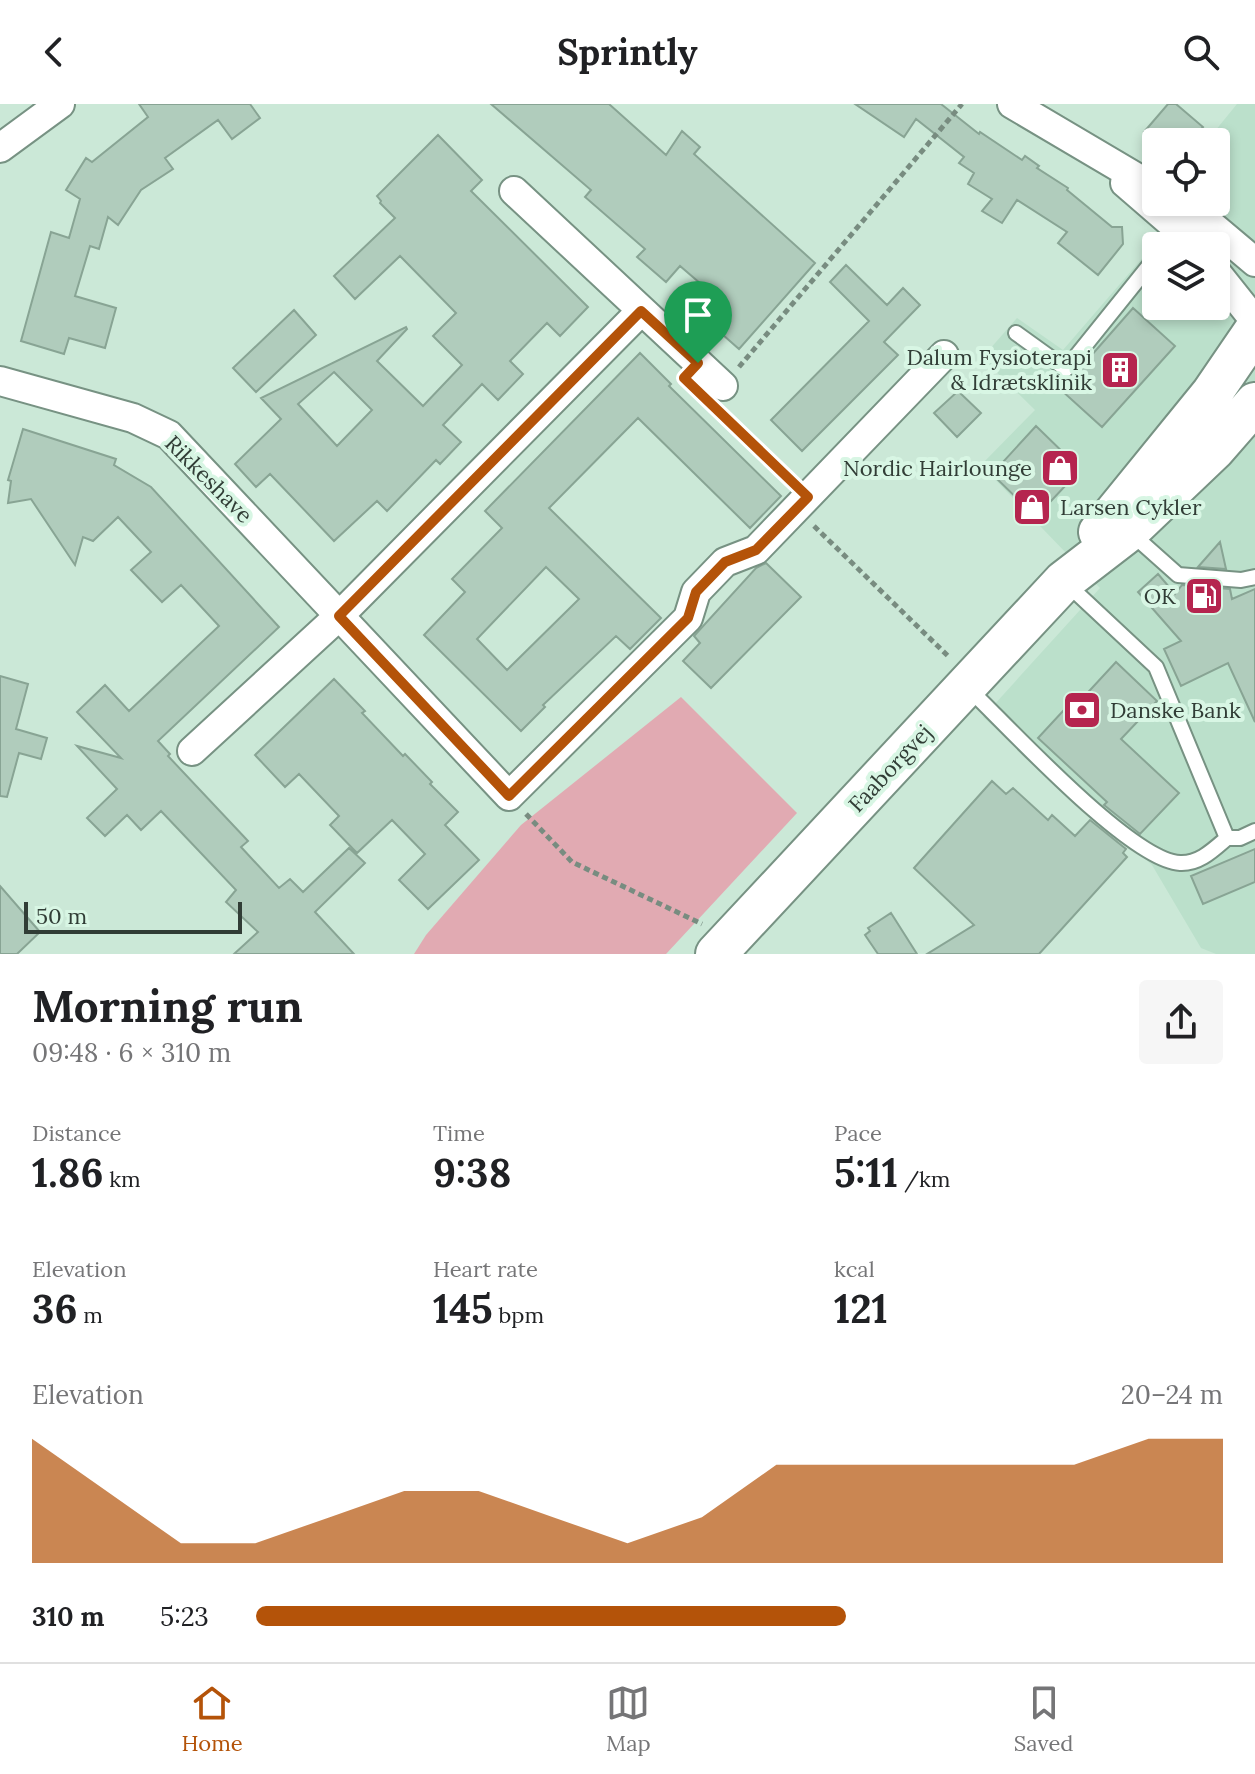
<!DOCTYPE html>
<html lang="en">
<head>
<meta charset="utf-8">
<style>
  :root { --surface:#fff; --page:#f6f6f6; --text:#202124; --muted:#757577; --line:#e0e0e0; --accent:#b45309 }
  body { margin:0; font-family:Lora,serif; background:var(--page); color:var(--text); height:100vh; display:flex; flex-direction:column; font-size:30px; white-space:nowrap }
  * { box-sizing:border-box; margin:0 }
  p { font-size:26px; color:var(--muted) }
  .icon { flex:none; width:44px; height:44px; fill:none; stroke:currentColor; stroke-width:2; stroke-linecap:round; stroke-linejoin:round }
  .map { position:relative; height:850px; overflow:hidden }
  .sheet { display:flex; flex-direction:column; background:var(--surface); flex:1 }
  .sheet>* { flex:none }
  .controls { position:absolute; left:1142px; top:24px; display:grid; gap:16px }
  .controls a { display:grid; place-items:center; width:88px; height:88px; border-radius:8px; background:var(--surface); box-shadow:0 4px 12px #0003; font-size:40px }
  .scale { position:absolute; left:24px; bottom:20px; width:218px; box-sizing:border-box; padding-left:8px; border:4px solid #313d36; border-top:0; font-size:22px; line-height:28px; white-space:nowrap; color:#313d36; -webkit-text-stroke:6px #d8f6e4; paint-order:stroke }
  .pin { position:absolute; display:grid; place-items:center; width:68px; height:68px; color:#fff; margin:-82px -34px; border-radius:50% 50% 50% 0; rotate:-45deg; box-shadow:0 0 8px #0007 }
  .pin .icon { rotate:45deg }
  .round { display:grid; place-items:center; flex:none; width:84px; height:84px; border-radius:8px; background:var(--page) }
  .headline { display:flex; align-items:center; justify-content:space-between; height:136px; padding:0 32px }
  h1 { font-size:44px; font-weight:800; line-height:60px }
  .stats { display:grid; grid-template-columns:repeat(3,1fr); gap:12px; height:136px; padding:8px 32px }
  .stats div { display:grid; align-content:center }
  .stats b { font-size:40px; font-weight:800 }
  .stats small { font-size:22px; font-weight:400 }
  .stats p { font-size:22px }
  .chart { height:224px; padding:16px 32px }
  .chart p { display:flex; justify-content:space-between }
  .chart svg { width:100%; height:144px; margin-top:8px; fill:var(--accent); opacity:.7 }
  ul { padding:0 32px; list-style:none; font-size:26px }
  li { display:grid; grid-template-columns:128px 96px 1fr; align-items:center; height:60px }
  li i { height:20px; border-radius:10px; background:var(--accent) }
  header { display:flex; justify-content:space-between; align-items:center; height:104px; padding:0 32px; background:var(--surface); font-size:36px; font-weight:800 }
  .dock { display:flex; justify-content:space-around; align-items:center; height:112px; border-top:2px solid var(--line); background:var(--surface); font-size:22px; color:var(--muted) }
  .dock a { display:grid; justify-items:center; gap:4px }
  .dock .current { color:var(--accent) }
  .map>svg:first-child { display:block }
  .built { fill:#bbe0cb; fill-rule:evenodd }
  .green { fill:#e1aab2 }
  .building { fill:#b0ccbc; stroke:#88a494; stroke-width:2; fill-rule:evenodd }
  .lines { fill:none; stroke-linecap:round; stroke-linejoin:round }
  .service-casing { stroke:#779283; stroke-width:18 }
  .minor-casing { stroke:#779283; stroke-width:32 }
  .secondary-casing { stroke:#779283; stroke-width:44 }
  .path { stroke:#788c80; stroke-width:5; stroke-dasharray:6 4; stroke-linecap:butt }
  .service { stroke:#fff; stroke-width:14 }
  .minor { stroke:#fff; stroke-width:28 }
  .secondary { stroke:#fff; stroke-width:40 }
  .route-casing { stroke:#fff; stroke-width:16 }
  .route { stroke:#b45309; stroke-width:10 }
  .labels { text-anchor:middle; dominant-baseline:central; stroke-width:8; stroke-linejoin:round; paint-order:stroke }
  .poi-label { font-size:22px; fill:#313d36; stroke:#d8f6e4; text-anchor:end }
  .street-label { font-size:22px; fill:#313d36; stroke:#d8f6e4 }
</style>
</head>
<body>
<header><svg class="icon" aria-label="back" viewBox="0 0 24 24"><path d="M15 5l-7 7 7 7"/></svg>Sprintly<svg class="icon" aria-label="search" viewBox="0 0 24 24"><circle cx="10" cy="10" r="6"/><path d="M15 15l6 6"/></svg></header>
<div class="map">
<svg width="1255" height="850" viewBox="0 0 1255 850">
  <rect width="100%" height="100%" fill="#cbe8d7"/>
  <path class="built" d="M1237,0H1255V850H1216L1201,844L1152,761L983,613L1100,484L981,361L1035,306L982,254L1017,214L1063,246L1151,144L1167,98H1216V38H1206ZM1156,142H1216V202H1156Z"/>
  <path class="green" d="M681,593L797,709L666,850H414L426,831L521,721Z"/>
  <path class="building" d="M139,0H250L260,14L232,35L218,16L165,54L173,65L141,86L118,121L108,113L99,145L90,142L75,192L116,204L105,244L69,234L64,250L21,237L51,128L69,134L80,95L66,86L86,54L92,58L148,13Z
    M491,0H609L666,51L682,27L700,43L694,50L815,159L739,245L706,216L722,198L680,162L666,178L637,153L645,145L585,93L591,86Z
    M855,0H941L979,30L980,28L1022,56L1025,52L1039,62L1037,64L1068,84L1067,86L1112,123H1122L1123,140L1098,171L1058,139L1067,128L1017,96L1002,119L982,107L992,95L968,80L974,69L959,59L964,53L916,15L904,33Z
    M1168,0H1176L1203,23L1190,38H1156L1144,28Z
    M438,31L482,76L471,87L588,203L560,232L547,219L510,257L523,270L498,296L482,280L443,321L461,338L440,360L436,356L387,407L377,397L334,437L270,370L256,383L235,360L281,315L261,294L406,223L407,225L377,257L423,302L462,261L433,232L456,209L400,152L355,195L334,172L395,114L380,99L381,97L377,92ZM334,268L372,306L337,342L298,300Z
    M846,161L887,201L903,184L920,201L884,238L898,251L802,347L771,316L869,217L830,178Z
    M1133,204L1175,242L1102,323L1061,286Z
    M294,206L316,231L256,288L233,264Z
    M640,249L671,280L669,282L781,392L750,424L638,314L549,404L661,514L630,545L616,532L543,601L545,603L521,627L424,531L465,488L452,475L502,424L485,407ZM546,463L579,495L507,566L477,535Z
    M958,287L981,309L957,333L934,309Z
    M1036,322L1074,359L1059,375L1066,381L1036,413L992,370Z
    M23,325L116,355L114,361L151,383L279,523L158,637L170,650L168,652L248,737L241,743L279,784L290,775L303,788L349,744L365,759L315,808L354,850H234L258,828L226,798L236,786L161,707L141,726L127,711L105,732L87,714L117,685L77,642L121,654L77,608L105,581L129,607L219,522L181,481L162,498L131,466L151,448L118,413L93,437L83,433L75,461L31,395L8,399L11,377L8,376Z
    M1220,438L1226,465L1198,463Z
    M766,459L801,493L711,584L683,557L700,539L694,532L756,464Z
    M1158,470L1175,490L1182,481L1230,485L1232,495L1255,485V618L1228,559L1181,582L1164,545L1181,537L1138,488Z
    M1116,558L1157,597L1121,635L1179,689L1140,730L1104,701L1107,698L1038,634L1076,593L1080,597Z
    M0,572L28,580L16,625L47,634L41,655L19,649L7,693L0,692Z
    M334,575L365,607L362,609L403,652L405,650L432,678L430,680L458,708L445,721L479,756L428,805L399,776L425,750L392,716L357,749L330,721L339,712L299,670L285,683L255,651Z
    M992,677L1006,690L1013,684L1048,716L1052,711L1075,732L1090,716L1126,745L1123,749L1127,753L1039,850H927L974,821L914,764Z
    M1255,745V778L1203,800L1191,772Z
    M0,782L40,828L17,850H0Z
    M891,809L917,850H878L865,831L870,827L868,824Z"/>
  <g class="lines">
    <g class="service-casing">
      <path id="service" d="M1016,229L1066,265L1156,153
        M1132,430L1178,471L1241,476L1255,473
        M1065,478L1156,563L1227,734H1240L1255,727
        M969,585C1008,622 1131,757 1180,759C1199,760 1213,746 1227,734"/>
    </g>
    <g class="minor-casing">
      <path id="minor" d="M1012,0L1156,85
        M0,44L60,0
        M1125,79L1177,124L1193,142
        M514,87L723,282
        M1179,98L1192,105L1255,158
        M1216,168L1255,217
        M0,277L133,314L169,331L509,692L688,514L696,488L725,458L756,446L944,251
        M192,647L339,512L641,207"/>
    </g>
    <g class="secondary-casing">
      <path id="secondary" d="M1099,428L1212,289L1255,226
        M716,850L1064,477L1129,427L1215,345L1255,299"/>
    </g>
    <path class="path" d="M739,263L962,0
      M721,310L789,375
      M814,422L948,552
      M526,710L572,758L702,820"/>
    <use href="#service" class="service"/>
    <use href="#minor" class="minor"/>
    <use href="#secondary" class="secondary"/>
  </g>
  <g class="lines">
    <g class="route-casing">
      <path id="route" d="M641,207L698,259L684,274L808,393L756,446L725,458L696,488L688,514L509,692L339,512Z"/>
    </g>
    <use href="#route" class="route"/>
  </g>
  <defs>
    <g id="building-square" transform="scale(2)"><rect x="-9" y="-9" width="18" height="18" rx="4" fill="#b5254f" stroke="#d8f6e4"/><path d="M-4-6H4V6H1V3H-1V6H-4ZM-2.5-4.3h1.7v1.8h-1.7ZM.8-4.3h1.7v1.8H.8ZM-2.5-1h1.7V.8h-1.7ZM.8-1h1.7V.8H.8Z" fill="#fff"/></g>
    <g id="shop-square" transform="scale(2)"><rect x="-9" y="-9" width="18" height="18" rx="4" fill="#b5254f" stroke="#d8f6e4"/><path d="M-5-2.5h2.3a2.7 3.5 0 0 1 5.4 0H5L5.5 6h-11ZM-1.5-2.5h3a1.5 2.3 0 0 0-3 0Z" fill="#fff"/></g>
    <g id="fuel-square" transform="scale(2)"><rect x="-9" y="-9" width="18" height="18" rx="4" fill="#b5254f" stroke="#d8f6e4"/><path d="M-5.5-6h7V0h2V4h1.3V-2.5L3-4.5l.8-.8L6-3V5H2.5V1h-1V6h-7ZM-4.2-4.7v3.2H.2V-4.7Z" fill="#fff"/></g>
    <g id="bank-square" transform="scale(2)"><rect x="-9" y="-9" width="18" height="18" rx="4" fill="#b5254f" stroke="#d8f6e4"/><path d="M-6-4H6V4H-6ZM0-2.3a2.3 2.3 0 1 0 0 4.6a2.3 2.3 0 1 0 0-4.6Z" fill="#fff"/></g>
  </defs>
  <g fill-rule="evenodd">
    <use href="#building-square" x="1120" y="266"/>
    <use href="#shop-square" x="1060" y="364"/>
    <use href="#shop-square" x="1032" y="403"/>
    <use href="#fuel-square" x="1204" y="492"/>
    <use href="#bank-square" x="1082" y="606"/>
  </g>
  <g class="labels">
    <g class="poi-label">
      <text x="1092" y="253">Dalum Fysioterapi<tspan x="1092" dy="25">&amp; Idrætsklinik</tspan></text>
      <text x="1032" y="364">Nordic Hairlounge</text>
      <text x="1060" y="403" text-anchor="start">Larsen Cykler</text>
      <text x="1176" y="492">OK</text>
      <text x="1110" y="606" text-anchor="start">Danske Bank</text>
    </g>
    <g class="street-label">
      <text transform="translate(209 375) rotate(45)">Rikkeshave</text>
      <text transform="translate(890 664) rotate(-47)">Faaborgvej</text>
    </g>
  </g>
</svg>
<div class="controls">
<a><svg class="icon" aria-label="locate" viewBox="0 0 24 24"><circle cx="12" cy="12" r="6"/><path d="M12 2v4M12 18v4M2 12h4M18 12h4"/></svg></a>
<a><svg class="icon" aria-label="layers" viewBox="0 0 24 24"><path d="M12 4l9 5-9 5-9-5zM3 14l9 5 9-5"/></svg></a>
</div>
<div class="scale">50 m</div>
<div class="pin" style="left:698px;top:259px;background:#1e9e55"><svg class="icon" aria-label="arrive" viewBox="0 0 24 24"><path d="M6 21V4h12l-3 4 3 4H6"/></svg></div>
</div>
<section class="sheet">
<div class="headline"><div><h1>Morning run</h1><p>09:48 · 6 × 310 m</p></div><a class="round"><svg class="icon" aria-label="share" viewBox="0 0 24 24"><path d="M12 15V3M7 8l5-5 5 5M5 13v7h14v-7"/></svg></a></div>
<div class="stats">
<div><p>Distance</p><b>1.86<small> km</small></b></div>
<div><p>Time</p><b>9:38</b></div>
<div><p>Pace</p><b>5:11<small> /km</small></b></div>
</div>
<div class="stats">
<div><p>Elevation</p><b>36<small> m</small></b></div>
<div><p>Heart rate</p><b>145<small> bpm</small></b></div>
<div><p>kcal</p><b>121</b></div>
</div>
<div class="chart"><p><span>Elevation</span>20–24 m</p>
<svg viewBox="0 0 160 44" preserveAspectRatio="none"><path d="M0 44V6L10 22L20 38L30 38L40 30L50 22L60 22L70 30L80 38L90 30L100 14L110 14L120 14L130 14L140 14L150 6L160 6V44z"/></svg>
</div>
<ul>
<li><b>310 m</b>5:23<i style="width:61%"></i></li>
</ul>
</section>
<nav class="dock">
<a class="current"><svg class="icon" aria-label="home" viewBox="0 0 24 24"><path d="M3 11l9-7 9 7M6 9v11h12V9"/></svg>Home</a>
<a><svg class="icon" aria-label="map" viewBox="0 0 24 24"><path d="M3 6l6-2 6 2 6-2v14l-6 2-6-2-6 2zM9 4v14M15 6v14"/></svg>Map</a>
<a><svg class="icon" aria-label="saved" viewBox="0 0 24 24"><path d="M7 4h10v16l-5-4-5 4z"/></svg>Saved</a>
</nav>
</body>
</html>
